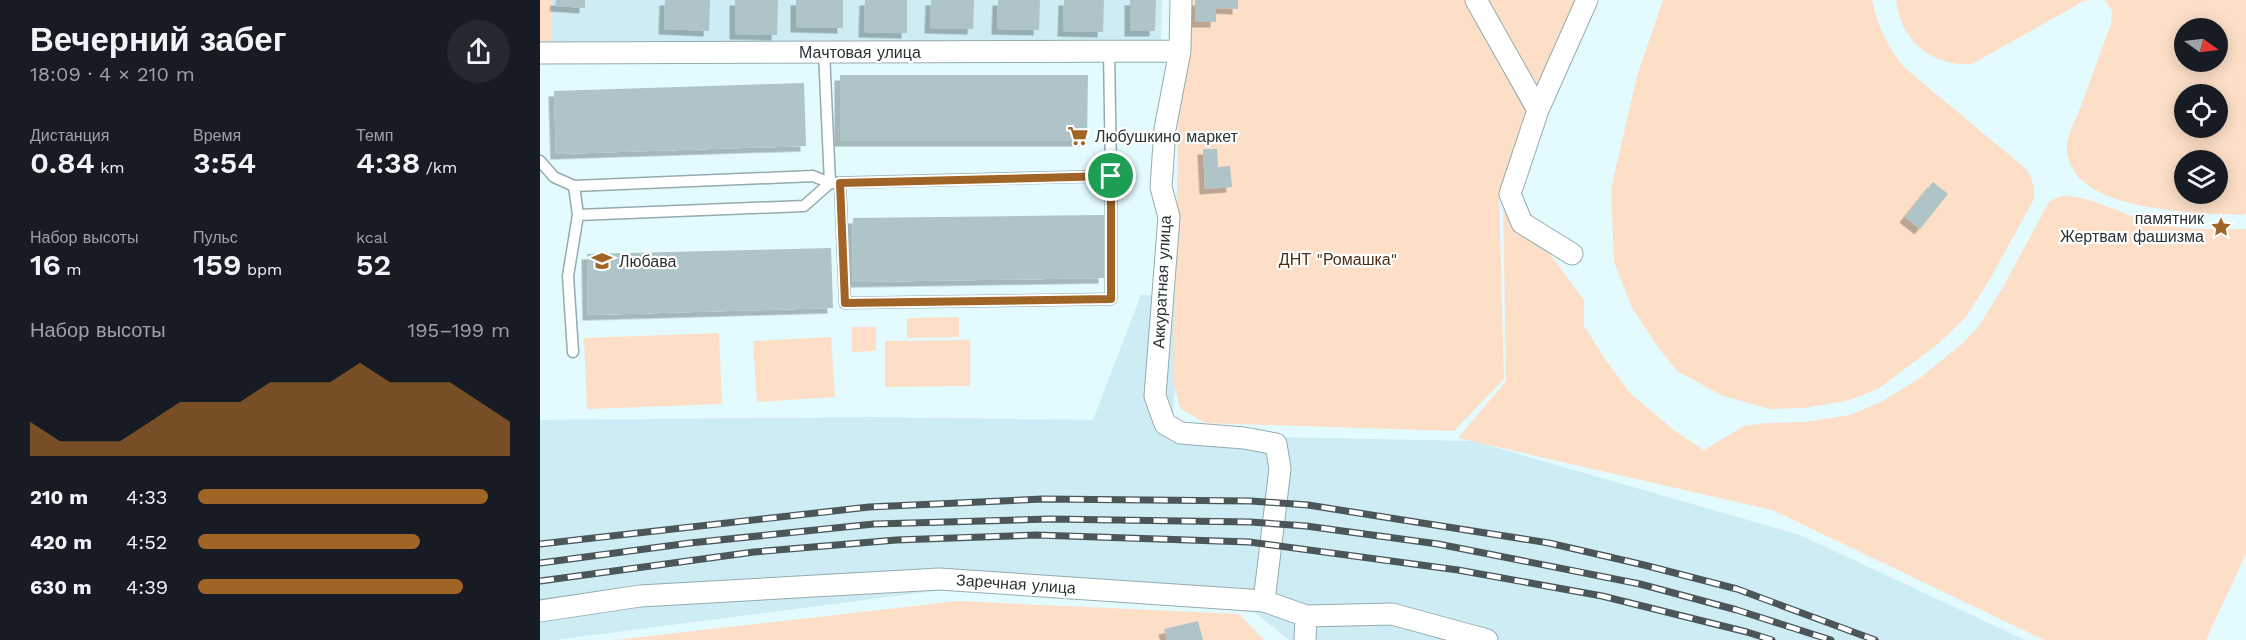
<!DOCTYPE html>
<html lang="ru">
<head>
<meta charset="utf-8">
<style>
  :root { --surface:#171b24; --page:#242831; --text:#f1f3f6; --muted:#9ea1a6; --accent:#a06427 }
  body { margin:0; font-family:"Work Sans",sans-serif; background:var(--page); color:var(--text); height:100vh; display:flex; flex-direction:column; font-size:22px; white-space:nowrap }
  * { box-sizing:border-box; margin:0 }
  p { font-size:20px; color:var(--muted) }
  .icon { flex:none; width:33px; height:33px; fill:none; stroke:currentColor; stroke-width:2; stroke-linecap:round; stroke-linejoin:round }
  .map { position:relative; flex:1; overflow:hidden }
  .details { display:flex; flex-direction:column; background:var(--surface); width:540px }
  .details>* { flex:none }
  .needle { width:39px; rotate:104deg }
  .controls { position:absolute; left:1634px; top:18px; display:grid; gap:12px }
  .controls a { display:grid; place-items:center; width:54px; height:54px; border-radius:50%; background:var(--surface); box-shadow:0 3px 15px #0003; font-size:30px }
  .pin { position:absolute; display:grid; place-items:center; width:51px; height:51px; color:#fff; margin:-26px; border:3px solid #fff; border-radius:50%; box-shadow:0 2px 6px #0007 }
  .round { display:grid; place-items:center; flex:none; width:63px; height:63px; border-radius:32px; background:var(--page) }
  .summary { display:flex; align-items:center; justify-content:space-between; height:102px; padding:0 30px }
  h1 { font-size:33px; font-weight:600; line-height:45px }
  .figures { display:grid; grid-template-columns:repeat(3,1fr); gap:9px; height:102px; padding:6px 30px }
  .figures div { display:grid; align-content:center }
  .figures b { font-size:30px; font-weight:600 }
  .figures small { font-size:16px; font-weight:400 }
  .figures p { font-size:16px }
  .chart { height:168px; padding:12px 30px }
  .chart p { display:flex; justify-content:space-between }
  .chart svg { width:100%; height:108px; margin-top:6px; fill:var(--accent); opacity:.7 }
  ul { padding:0 30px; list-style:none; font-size:20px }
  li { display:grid; grid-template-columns:96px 72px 1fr; align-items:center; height:45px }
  li i { height:15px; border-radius:8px; background:var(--accent) }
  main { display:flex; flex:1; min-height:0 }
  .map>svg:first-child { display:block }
  .built { fill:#cdecf3 }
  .green { fill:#fddfc7; fill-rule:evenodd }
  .building { fill:#aec4c9; filter:url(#shadow) }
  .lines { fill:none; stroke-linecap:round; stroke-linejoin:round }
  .service-casing { stroke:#95abaf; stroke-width:13 }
  .minor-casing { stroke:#95abaf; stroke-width:23 }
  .service { stroke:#fff; stroke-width:10 }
  .minor { stroke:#fff; stroke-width:21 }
  .rail-casing { stroke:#4a5658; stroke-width:7 }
  .rail { stroke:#fff; stroke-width:4.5; stroke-dasharray:14; stroke-linecap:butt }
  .route-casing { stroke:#fff; stroke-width:12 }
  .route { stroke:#a06427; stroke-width:8 }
  .labels { text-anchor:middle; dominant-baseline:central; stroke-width:4.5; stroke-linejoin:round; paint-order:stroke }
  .street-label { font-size:16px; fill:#2a3335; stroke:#fff }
  .poi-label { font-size:16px; fill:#2a3335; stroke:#fff; text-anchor:start }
  .park-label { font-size:16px; fill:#4d2f11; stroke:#fff }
</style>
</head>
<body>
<main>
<section class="details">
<div class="summary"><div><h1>Вечерний забег</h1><p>18:09 · 4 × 210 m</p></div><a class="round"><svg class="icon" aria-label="share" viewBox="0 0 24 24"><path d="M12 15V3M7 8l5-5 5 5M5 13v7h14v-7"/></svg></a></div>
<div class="figures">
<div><p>Дистанция</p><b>0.84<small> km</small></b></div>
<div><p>Время</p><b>3:54</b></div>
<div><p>Темп</p><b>4:38<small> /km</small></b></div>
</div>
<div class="figures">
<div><p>Набор высоты</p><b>16<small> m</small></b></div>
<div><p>Пульс</p><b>159<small> bpm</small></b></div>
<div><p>kcal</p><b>52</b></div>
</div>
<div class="chart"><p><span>Набор высоты</span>195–199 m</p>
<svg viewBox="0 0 160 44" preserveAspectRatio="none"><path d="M0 44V30L10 38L20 38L30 38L40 30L50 22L60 22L70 22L80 14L90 14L100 14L110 6L120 14L130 14L140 14L150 22L160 30V44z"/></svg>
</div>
<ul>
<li><b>210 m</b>4:33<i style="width:93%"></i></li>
<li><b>420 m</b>4:52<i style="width:71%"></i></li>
<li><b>630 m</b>4:39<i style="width:85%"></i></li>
</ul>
</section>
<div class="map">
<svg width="1706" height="640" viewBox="0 0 1706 640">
  <defs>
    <filter id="shadow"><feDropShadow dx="-5.5" dy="5.5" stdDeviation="0" flood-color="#0004"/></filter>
  </defs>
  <rect width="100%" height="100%" fill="#e3faff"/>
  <path class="built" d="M12,0H622L621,43L11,45Z
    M601,295L640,296L632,435L933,441L1260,535L1485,640H749L701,601L410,589L14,640H0V420L331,417L553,420Z"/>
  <path class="green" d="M0,0H12L11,44H0Z
    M641,0H1038L959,194L964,379L914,431L665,423L640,408L633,381Z
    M1123,0H1332C1338,27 1347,47 1365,68L1486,169C1493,180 1495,187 1494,199L1450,279L1426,317L1398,344L1338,389L1306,401L1263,408L1229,409L1181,395L1137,371L1114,342L1091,306L1074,262L1071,189L1097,76Z
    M1356,0H1550L1544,1L1432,64C1392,67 1360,40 1356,0Z
    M1561,0H1706V213L1704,215C1658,213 1531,213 1527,150C1526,138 1534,123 1539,111C1550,82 1560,53 1571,24L1572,11L1566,1ZM1644,28H1677V62H1644ZM1644,94H1677V128H1644ZM1644,160H1677V194H1644Z
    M1520,196C1553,194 1590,220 1623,225C1649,230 1679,229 1706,229V554L1666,640H1504L1232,510L918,438L966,381L963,199L1002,243L1044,300V326L1063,356L1090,393L1135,431L1164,450L1204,426L1227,423L1265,422L1310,415L1341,402L1380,378L1424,342L1439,326L1463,287L1509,202Z
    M419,317V337L367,338V318Z
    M312,327H336V351L312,352Z
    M179,333L182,404L47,409L44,338Z
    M291,337L295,397L217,402L213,341Z
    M430,340V386L345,387V341Z
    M418,601L699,614L724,640H75Z"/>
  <path class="building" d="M16,0H45V8L15,6Z
    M125,0H170L169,31L124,29Z
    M195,0H238L237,35L195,34Z
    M256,0H303V28L256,27Z
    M325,0H367V33L324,32Z
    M391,0H434L433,29L390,28Z
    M458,0H500L499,30L457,29Z
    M524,0H564L563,32L523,31Z
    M590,0H616L615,31H590Z
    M655,0H698V9L676,8V22H655Z
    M300,75H548L547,141H300Z
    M264,83L266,146L16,154L14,91Z
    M663,149H677L678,167L690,166L692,187L665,189Z
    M1393,182L1408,194L1380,229L1365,217Z
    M564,215V278L312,282L313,218Z
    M291,248L293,308L48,315L47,254Z
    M658,621L663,640H627L624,629Z"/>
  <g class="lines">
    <g class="service-casing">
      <path id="service" d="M0,161L14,177L34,186L273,176L290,183L571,176L569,50
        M300,183L305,303L571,299V176
        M38,215L264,206L290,183L284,52
        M33,352L28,276L38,215L34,186"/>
    </g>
    <g class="minor-casing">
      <path id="minor" d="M641,0L640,51L625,129L621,187L629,217L615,396L625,424L641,433L704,438L736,444L740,469L724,601
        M936,0L998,110
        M0,53L640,51
        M1032,254L982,223L970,194L998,110L1047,0
        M0,611L100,596L399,579L724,601L766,616L852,614L947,640
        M765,640L766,616"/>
    </g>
    <use href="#service" class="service"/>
    <use href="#minor" class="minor"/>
    <g class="rail-casing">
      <path id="rail" d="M0,544L329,507L503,499L711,501L768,505L1009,543L1104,565L1197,589L1335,640
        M0,563L150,543L334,524L509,519L710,522L766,526L898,544L1100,584L1197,610L1291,640
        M0,581L214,552L356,540L496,535L709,542L918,570L1062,596L1207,632L1232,640"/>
    </g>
    <use href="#rail" class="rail"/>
  </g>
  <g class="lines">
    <g class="route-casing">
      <path id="route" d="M571,176V299L305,303L300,183Z"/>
    </g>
    <use href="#route" class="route"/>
  </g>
  <defs>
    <g id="supermarket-bare" transform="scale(1.62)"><path d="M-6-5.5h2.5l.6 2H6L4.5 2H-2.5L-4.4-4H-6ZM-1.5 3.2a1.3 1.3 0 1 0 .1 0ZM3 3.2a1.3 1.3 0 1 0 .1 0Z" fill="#a06427" stroke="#fff" stroke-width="2.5" paint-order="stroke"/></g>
    <g id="sight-bare" transform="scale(1.62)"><path d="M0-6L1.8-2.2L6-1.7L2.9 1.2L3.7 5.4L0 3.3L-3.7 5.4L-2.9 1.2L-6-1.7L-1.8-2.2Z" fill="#a06427" stroke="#fff" stroke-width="2.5" paint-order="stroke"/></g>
    <g id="school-bare" transform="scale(1.62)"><path d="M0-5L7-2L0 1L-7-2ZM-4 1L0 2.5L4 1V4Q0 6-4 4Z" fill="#a06427" stroke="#fff" stroke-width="2.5" paint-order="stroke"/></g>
  </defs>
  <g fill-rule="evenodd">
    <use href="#supermarket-bare" x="538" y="136"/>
    <use href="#sight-bare" x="1681" y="227"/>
    <use href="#school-bare" x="62" y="261"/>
  </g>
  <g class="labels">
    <g class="street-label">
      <text x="320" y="52">Мачтовая улица</text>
      <text transform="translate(622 282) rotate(-87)">Аккуратная улица</text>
      <text transform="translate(476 584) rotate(4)">Заречная улица</text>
    </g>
    <g class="poi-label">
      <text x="555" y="136">Любушкино маркет</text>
      <text x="1664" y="218" text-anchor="end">памятник<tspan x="1664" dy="18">Жертвам фашизма</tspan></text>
      <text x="79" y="261">Любава</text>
    </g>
    <g class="park-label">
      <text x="798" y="259">ДНТ "Ромашка"</text>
    </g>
  </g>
</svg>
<div class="controls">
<a><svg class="needle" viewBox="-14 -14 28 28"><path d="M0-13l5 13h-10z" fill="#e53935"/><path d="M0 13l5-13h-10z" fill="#9ea1a6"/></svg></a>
<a><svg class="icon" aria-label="locate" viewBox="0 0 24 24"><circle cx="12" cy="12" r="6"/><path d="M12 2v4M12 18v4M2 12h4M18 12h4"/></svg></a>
<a><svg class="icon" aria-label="layers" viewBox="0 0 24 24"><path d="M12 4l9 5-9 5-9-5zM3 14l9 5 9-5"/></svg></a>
</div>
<div class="pin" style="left:571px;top:176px;background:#1e9e55"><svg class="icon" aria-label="arrive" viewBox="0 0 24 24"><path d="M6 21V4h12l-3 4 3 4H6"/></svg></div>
</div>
</main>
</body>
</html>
